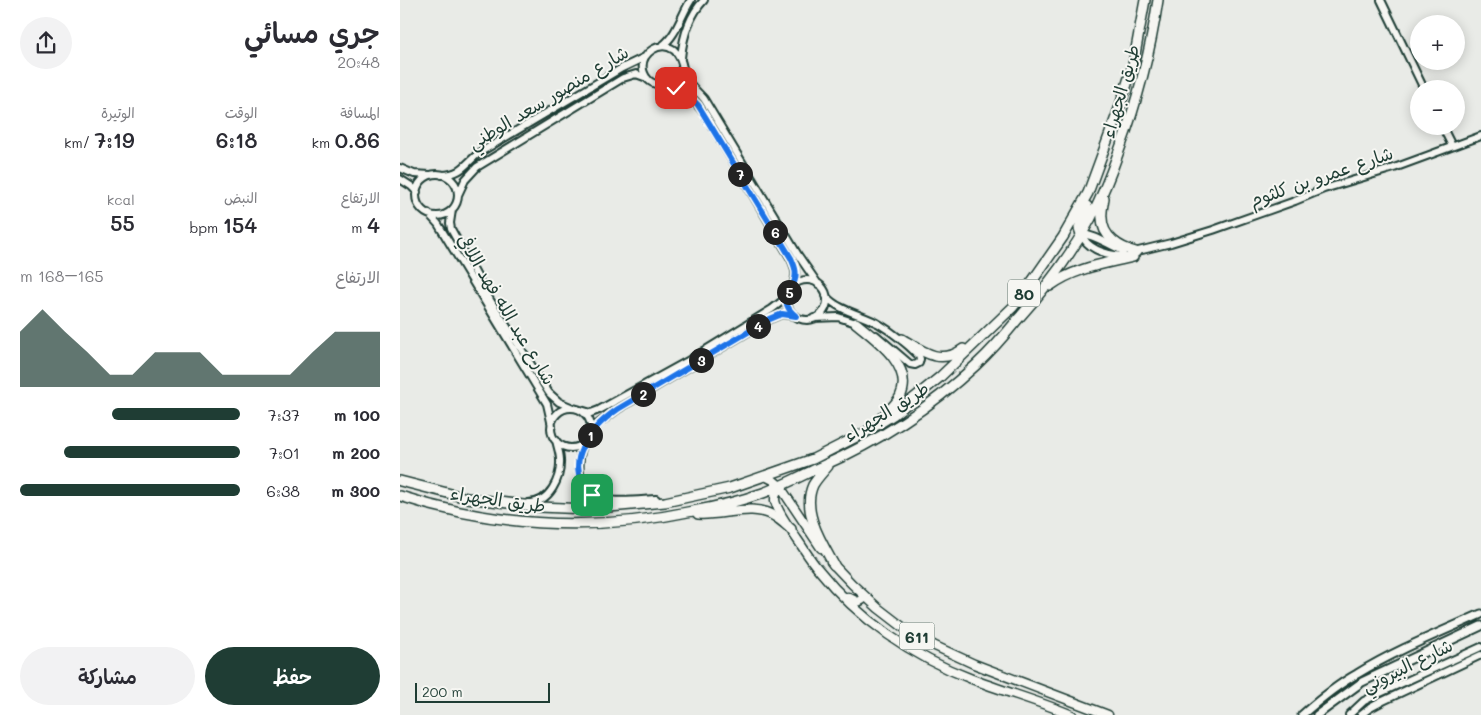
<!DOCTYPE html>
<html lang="ar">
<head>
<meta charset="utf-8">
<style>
  :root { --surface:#fff; --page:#f2f2f3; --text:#2b2b33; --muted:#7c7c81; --accent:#1f3d34 }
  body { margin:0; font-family:Mali,"Playpen Sans Arabic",sans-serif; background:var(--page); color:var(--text); direction:rtl; height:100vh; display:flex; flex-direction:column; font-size:19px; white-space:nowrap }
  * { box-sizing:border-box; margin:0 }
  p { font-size:16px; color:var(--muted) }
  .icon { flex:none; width:28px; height:28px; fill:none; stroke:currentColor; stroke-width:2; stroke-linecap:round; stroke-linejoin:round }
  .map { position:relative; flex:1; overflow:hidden; direction:ltr }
  .details { display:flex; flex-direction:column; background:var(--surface); width:400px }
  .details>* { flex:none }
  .buttons { position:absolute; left:1010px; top:15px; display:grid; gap:10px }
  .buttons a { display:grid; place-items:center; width:55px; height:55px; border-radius:50%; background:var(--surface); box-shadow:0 2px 12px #0003; font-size:25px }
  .scale { position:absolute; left:15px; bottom:12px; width:135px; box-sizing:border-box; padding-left:5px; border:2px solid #1f3d34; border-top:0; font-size:14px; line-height:18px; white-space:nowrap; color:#1f3d34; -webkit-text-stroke:4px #f6f6f2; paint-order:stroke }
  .pin { position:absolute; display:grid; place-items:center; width:42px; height:42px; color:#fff; margin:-21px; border-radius:10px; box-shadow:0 2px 8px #0006 }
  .km { position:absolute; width:25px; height:25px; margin:-12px; border-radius:50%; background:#222; color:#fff; font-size:14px; line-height:25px; text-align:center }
  .round { display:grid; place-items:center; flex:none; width:52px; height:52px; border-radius:26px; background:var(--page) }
  .head { display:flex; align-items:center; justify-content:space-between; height:85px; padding:0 20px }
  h1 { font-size:28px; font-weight:600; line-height:38px }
  .figures { display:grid; grid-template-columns:repeat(3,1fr); gap:8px; height:85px; padding:5px 20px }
  .figures div { display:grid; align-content:center }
  .figures b { font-size:21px; font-weight:600 }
  .figures small { font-size:14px; font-weight:400 }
  .figures p { font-size:14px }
  .chart { height:140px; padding:10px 20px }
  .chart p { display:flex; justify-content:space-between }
  .chart svg { width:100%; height:90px; margin-top:5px; fill:var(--accent); opacity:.7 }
  .cta { display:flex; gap:10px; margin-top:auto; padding:10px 20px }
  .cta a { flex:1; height:58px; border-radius:30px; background:var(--accent); color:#fff; font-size:20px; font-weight:600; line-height:58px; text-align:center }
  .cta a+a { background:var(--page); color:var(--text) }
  ul { padding:0 20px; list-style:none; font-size:16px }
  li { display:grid; grid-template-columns:80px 60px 1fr; align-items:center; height:38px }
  li i { height:12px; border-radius:6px; background:var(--accent) }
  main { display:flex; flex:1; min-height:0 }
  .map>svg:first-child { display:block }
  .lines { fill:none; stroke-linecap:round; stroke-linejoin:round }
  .tertiary-casing { stroke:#1f3d34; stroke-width:10 }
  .secondary-casing { stroke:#1f3d34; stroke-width:11 }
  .primary-casing { stroke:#1f3d34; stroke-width:11 }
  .trunk-casing { stroke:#1f3d34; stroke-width:12 }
  .tertiary { stroke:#f6f6f2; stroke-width:6 }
  .secondary { stroke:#f6f6f2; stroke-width:7 }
  .primary { stroke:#f6f6f2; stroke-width:8 }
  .trunk { stroke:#f6f6f2; stroke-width:9 }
  .route-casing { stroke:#fff; stroke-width:10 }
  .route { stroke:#1a73e8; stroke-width:6 }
  .labels { text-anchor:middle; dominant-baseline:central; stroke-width:4; stroke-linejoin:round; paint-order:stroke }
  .shield { fill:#f6f6f2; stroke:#60746d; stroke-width:1 }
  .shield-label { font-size:16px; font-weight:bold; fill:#1f3d34 }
  .street-label { font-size:18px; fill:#1f3d34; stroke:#f6f6f2 }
</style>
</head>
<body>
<main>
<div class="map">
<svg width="1081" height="715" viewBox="0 0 1081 715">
  <rect width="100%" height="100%" fill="#e9ebe7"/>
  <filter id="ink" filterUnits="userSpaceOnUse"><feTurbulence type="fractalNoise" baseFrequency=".02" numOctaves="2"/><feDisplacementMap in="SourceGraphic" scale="10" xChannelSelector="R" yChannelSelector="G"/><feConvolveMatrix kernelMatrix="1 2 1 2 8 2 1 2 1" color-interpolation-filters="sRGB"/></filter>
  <g filter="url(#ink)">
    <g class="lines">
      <g class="tertiary-casing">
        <path id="tertiary" d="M981,0L1024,89
          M262,46C277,35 281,15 291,0
          M281,58C283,36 289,16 304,0
          M282,67C276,89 248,91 243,70C240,53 260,40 274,50C283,57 282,69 286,78C291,87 298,92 304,99L398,255L418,284
          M266,85C284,91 295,100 306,116L391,259C396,269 397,277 392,287
          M1042,126L1052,146
          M0,168L14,174L30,175
          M16 195a21 21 0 1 1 42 0a21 21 0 1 1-42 0Z
          M42,175C62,174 64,165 79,153L222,68L245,57
          M0,179L11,186L17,192
          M58,195L65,180L77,167L223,78L236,74L247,78
          M52,210L50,223L51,229L90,300L149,393L159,402L173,408
          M28,213L38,224L147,404L152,426
          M681,234C697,235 709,246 724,251
          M681,234C688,250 708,255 724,256
          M734,252L771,243L813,230L895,201L924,189L994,168L1081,136
          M387 300a20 20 0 1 1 40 0a20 20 0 1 1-40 0Z
          M426,296C437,310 463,315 479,324C494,333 506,343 519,356L520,359L519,363L515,365L510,364L476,335
          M414,318L438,317L459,324
          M151 428a20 20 0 1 1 40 0a20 20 0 1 1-40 0Z
          M181,410L191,413L199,410L286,362L372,309L381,302L388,294
          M190,434L199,423L218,409L370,319L382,314L396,316
          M184,443C179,453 179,463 180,474C182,510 232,500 256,499
          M128,503C150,503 161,478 160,460C160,453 157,446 156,440
          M949,715L964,701L978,694L1081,647
          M961,715L970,708L983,701L1081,655"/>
      </g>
      <g class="secondary-casing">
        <path id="secondary" d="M902,715C919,700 937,685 957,674C996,650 1039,633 1081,614
          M917,715L962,682L1081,626"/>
      </g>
      <g class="primary-casing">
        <path id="primary" d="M365,476L373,480L379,485L421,548
          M379,485C377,490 375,494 375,500C376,510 391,530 397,539C404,549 411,561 419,570C458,619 513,657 572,679C605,692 639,701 672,715
          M431,562L452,584L478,608L504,628L535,646L574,664L708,715
          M448,597L458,602L462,600L465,597"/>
      </g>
      <g class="trunk-casing">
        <path id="trunk" d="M704,198C703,205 701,212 702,218C702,237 720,248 736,252
          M681,234L679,228L687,206
          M650,286C674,268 704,264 733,257
          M456,323C476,339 515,367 500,397C495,406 486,413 479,420
          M502,339C522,351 540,366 563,349
          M428,466C423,472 417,478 413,485C401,511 422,543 434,565
          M0,481L67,498L140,507L187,509L265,502L330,488L413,459L466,432L493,415L540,377L613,307L624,293L663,237L688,193L720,106L733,65L745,0
          M0,496C96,527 194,532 293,511C316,507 340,501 363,493C382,486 401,476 420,467C477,442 530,408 576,365C591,351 605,335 618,319C646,288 671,255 691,218C702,196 711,174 719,151C738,100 750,54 758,0
          M298,514C323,516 353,502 376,517C381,520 386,525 391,529"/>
      </g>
      <use href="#tertiary" class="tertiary"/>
      <use href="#secondary" class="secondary"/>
      <use href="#primary" class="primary"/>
      <use href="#trunk" class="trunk"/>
    </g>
  </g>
  <g class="lines" filter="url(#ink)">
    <g class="route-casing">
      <path id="route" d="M192,495C160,464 190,428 218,409L370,319L382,314L396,316C377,301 392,293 395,279C397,271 394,265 391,258L298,105L290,97L276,88"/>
    </g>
    <use href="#route" class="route"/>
  </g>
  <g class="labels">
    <g class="shield">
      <rect x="608" y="279.5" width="32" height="27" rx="4"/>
      <rect x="499.5" y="622.5" width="35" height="27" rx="4"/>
    </g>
    <g class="shield-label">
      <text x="624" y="293">80</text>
      <text x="517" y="636">611</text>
    </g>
    <g class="street-label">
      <text transform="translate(720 91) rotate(-74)">طريق الجهراء</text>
      <text transform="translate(148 97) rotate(-31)">شارع منصور سعد الوطني</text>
      <text transform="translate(921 176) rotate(-19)">شارع عمرو بن كلثوم</text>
      <text transform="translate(107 309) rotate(59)">شارع عبد الله فهد اللافي</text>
      <text transform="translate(486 411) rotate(-32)">طريق الجهراء</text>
      <text transform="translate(98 499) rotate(8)">طريق الجهراء</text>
      <text transform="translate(1007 665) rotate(-26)">شارع البيروني</text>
    </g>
  </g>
</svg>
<div class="buttons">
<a>+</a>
<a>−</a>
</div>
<div class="scale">200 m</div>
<div class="pin" style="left:192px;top:495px;background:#1e9e55"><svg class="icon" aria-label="arrive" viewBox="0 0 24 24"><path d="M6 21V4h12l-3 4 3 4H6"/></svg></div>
<div class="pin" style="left:276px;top:88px;background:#d93025"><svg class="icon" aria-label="check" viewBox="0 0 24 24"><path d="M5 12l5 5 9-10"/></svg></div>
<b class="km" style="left:190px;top:435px">1</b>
<b class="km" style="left:243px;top:394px">2</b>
<b class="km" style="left:301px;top:360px">3</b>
<b class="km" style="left:358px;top:326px">4</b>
<b class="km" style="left:389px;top:292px">5</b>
<b class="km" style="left:375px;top:232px">6</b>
<b class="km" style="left:340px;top:174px">7</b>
</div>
<section class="details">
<div class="head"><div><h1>جري مسائي</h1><p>20:48</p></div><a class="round"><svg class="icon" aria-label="share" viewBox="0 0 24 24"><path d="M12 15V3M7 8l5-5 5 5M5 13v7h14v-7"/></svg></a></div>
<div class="figures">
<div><p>المسافة</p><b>0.86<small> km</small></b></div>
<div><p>الوقت</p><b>6:18</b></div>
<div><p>الوتيرة</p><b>7:19<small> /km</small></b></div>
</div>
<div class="figures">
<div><p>الارتفاع</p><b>4<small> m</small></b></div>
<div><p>النبض</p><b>154<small> bpm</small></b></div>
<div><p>kcal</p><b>55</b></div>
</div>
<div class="chart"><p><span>الارتفاع</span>165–168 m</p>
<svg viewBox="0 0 160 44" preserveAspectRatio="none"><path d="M0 44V17L10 6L20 17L30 27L40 38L50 38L60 27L70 27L80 27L90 38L100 38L110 38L120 38L130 27L140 17L150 17L160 17V44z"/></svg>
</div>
<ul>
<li><b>100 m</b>7:37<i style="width:58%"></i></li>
<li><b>200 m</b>7:01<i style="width:80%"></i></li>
<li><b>300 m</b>6:38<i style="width:100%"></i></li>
</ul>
<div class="cta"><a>حفظ</a><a>مشاركة</a></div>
</section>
</main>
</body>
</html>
